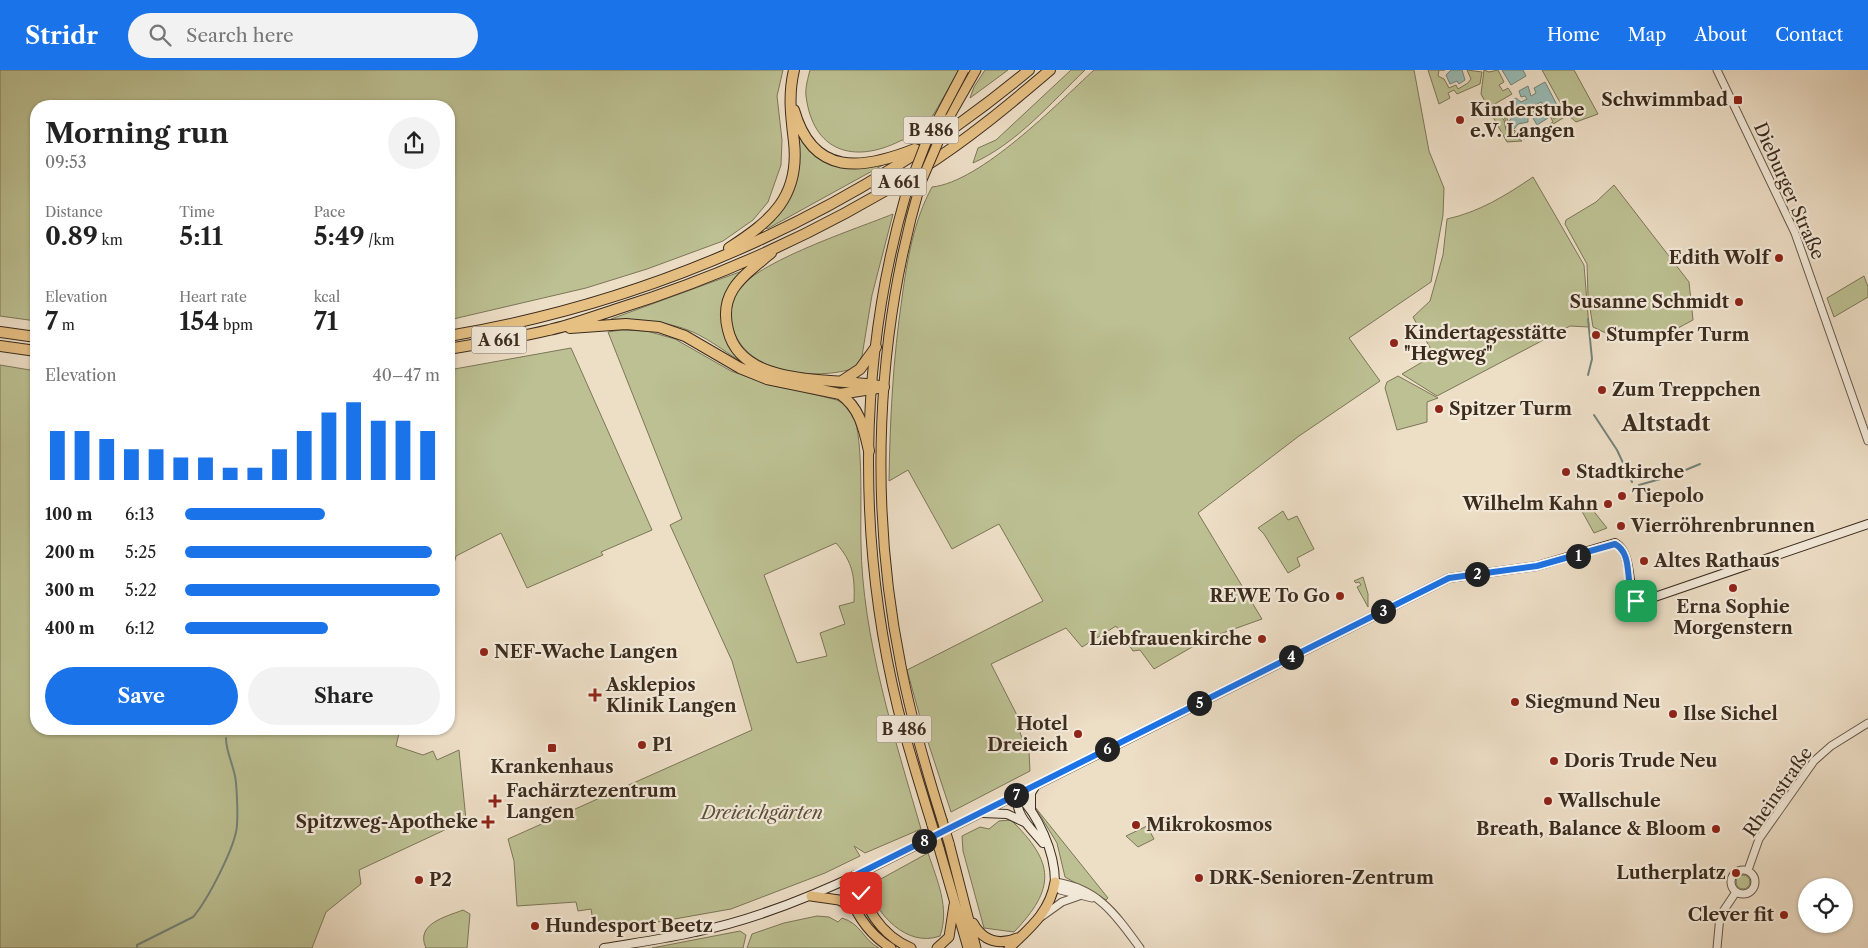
<!DOCTYPE html>
<html lang="en">
<head>
<meta charset="utf-8">
<style>
  :root { --surface:#fff; --page:#f2f2f2; --text:#222; --muted:#767676; --accent:#1a73e8 }
  body { margin:0; font-family:"Libre Caslon Text",serif; background:var(--page); color:var(--text); height:100vh; display:flex; flex-direction:column; font-size:19px; white-space:nowrap }
  * { box-sizing:border-box; margin:0 }
  p { font-size:16px; color:var(--muted) }
  .icon { flex:none; width:28px; height:28px; fill:none; stroke:currentColor; stroke-width:2; stroke-linecap:round; stroke-linejoin:round }
  .map { position:relative; flex:1; overflow:hidden }
  .drawer { position:absolute; left:30px; top:30px; width:425px; height:635px; display:flex; flex-direction:column; background:var(--surface); border-radius:20px; box-shadow:0 1px 4px #0004 }
  .drawer>* { flex:none }
  .tools { position:absolute; left:1798px; top:808px; display:grid; gap:10px }
  .tools a { display:grid; place-items:center; width:55px; height:55px; border-radius:50%; background:var(--surface); box-shadow:0 1px 4px #0004; font-size:25px }
  .pin { position:absolute; display:grid; place-items:center; width:42px; height:42px; color:#fff; margin:-21px; border-radius:10px; box-shadow:0 2px 8px #0006 }
  .km { position:absolute; width:25px; height:25px; margin:-12px; border-radius:50%; background:#222; color:#fff; font-size:14px; line-height:25px; text-align:center }
  .round { display:grid; place-items:center; flex:none; width:52px; height:52px; border-radius:26px; background:var(--page) }
  .summary { display:flex; align-items:center; justify-content:space-between; height:85px; padding:0 15px }
  h1 { font-size:28px; font-weight:700; line-height:38px }
  .figures { display:grid; grid-template-columns:repeat(3,1fr); gap:8px; height:85px; padding:5px 15px }
  .figures div { display:grid; align-content:center }
  .figures b { font-size:25px; font-weight:700 }
  .figures small { font-size:14px; font-weight:400 }
  .figures p { font-size:14px }
  .chart { height:140px; padding:10px 15px }
  .chart p { display:flex; justify-content:space-between }
  .chart svg { width:100%; height:90px; margin-top:5px; stroke:var(--accent); stroke-width:6 }
  .action { display:flex; gap:10px; margin-top:auto; padding:10px 15px }
  .action a { flex:1; height:58px; border-radius:30px; background:var(--accent); color:#fff; font-size:20px; font-weight:700; line-height:58px; text-align:center }
  .action a+a { background:var(--page); color:var(--text) }
  ul { padding:0 15px; list-style:none; font-size:16px }
  li { display:grid; grid-template-columns:80px 60px 1fr; align-items:center; height:38px }
  li i { height:12px; border-radius:6px; background:var(--accent) }
  header { display:flex; align-items:center; gap:30px; box-sizing:border-box; height:70px; padding:0 25px; background:var(--accent); color:#fff }
  header strong { font-size:24px }
  nav { display:flex; gap:28px; margin-inline-start:auto; font-size:18px }
  .search { width:350px; height:45px; background:var(--page); display:flex; align-items:center; gap:12px; box-sizing:border-box; padding:0 18px; border-radius:28px; color:var(--muted); font-size:19px }
  .map>svg:first-child { display:block }
  .green { fill:#bcc092; stroke:#7c7658; fill-rule:evenodd }
  .water { fill:#99bcb6; stroke:#748279 }
  .lines { fill:none; stroke-linecap:round; stroke-linejoin:round }
  .stream { stroke:#748279; stroke-width:2 }
  .tertiary-casing { stroke:#685848; stroke-width:9 }
  .secondary-casing { stroke:#3c2c1e; stroke-width:10 }
  .primary-casing { stroke:#3c2c1e; stroke-width:11 }
  .motorway-casing { stroke:#3c2c1e; stroke-width:12 }
  .tertiary { stroke:#f3eada; stroke-width:7 }
  .secondary { stroke:#f3eada; stroke-width:8 }
  .primary { stroke:#e6bf83; stroke-width:9 }
  .motorway { stroke:#e6bf83; stroke-width:10 }
  .primary-bridge-casing { stroke:#3c2c1e; stroke-width:11; stroke-linecap:butt }
  .primary-bridge { stroke:#e6bf83; stroke-width:9 }
  .route-casing { stroke:#fff; stroke-width:10 }
  .route { stroke:#1a73e8; stroke-width:6 }
  .poi-dot { fill:#8f2418; stroke:#f3eada; stroke-width:2 }
  .labels { text-anchor:middle; dominant-baseline:central; stroke-width:4.5; stroke-linejoin:round; paint-order:stroke }
  .shield { fill:#f3eada; stroke:#736556; stroke-width:1 }
  .shield-label { font-size:16px; font-weight:bold; fill:#3c2c1e }
  .poi-label { font-size:18px; font-weight:bold; fill:#3c2c1e; stroke:#f3eada; text-anchor:start }
  .street-label { font-size:18px; fill:#3c2c1e; stroke:#f3eada }
  .park-label { font-size:18px; font-style:italic; fill:#5c513b; stroke:#f3eada }
  .district-label { font-size:22px; font-weight:bold; fill:#3c2c1e; stroke:#f3eada }
</style>
</head>
<body>
<header>
<strong>Stridr</strong>
<div class="search"><svg class="icon" aria-label="search" viewBox="0 0 24 24"><circle cx="10" cy="10" r="6"/><path d="M15 15l6 6"/></svg>Search here</div>
<nav><a>Home</a><a>Map</a><a>About</a><a>Contact</a></nav>
</header>
<div class="map">
<svg width="1868" height="878" viewBox="0 0 1868 878">
  <rect width="100%" height="100%" fill="#eddec6"/>
  <filter id="stains"><feTurbulence type="fractalNoise" baseFrequency=".004" numOctaves="4"/><feColorMatrix values="0 0 0 0 .2 0 0 0 0 .09 0 0 0 0 .02 0 0 0 .5 -.17"/></filter>
  <radialGradient id="worn" r=".72"><stop offset=".6" stop-color="#630" stop-opacity="0"/><stop offset="1" stop-color="#630" stop-opacity=".3"/></radialGradient>
  <path class="green" d="M0,0H783L777,26L782,70L781,95L768,132L753,150L723,171L647,199L586,218L449,250V36H36V251L0,246Z
    M810,0H959C951,13 930,54 921,61C915,65 907,68 900,71C854,94 813,82 806,26C805,18 808,8 810,0Z
    M985,0H1008L970,28L974,17Z
    M1071,0H1085C1051,33 1016,74 973,93L978,78L996,70Z
    M1094,0H1414L1429,81L1444,118L1443,145L1431,212L1349,268L1380,311L1299,366L1198,443L1262,549L1206,569L1154,599L1140,580L1133,581L1116,556L1082,577L1066,558L991,594L1023,657L1020,663L1029,682L1030,701L951,742L922,654L907,600L1043,531L999,454L952,479L908,400L889,411C890,349 893,289 902,228C907,190 914,150 932,117C981,112 1057,34 1094,0Z
    M1428,0H1445H1439L1438,6L1444,9L1449,18L1456,15L1458,19L1468,13L1471,9L1467,0L1482,2L1480,14L1457,24L1454,20L1448,23L1450,28L1439,34Z
    M1484,0L1489,2L1498,0L1504,12L1499,15L1503,21L1508,18L1512,24L1493,35H1487L1481,24Z
    M1542,0H1574L1598,44L1576,52L1568,45L1540,62H1535L1531,55L1538,61L1553,52L1549,44L1554,49L1558,46L1555,41L1562,36Z
    M1501,36L1512,59L1517,62L1527,57L1531,65L1524,69L1507,58L1504,45L1496,40Z
    M1496,42L1504,50L1506,60L1522,71L1507,72L1493,47Z
    M794,52L821,87L883,95L767,159L765,157L778,145L787,132Z
    M1533,107L1584,195L1589,257L1570,256L1437,326L1402,304L1434,285L1413,247L1430,231L1443,185L1447,149C1479,142 1505,126 1533,107Z
    M1614,115L1689,212L1693,250C1646,275 1643,281 1593,257L1588,226L1587,194L1565,154L1566,150L1596,132Z
    M893,144L872,225L862,286L855,298C816,311 747,304 733,259C729,247 731,232 737,222C754,192 859,158 893,144Z
    M745,200L731,213L723,229L721,243L726,265L759,301C735,290 720,276 699,265C672,251 641,250 611,249Z
    M1864,206L1868,217V227L1834,247L1827,228Z
    M621,260L647,261L675,269L731,301L753,309L837,330C844,334 849,337 853,345C864,368 860,444 861,473C862,567 895,669 921,759L865,783L854,776L860,786L825,803L731,839L595,863L591,839L578,841L576,832L517,836L514,791L508,769L752,660L732,591L670,455L682,449L608,262ZM836,473C853,492 855,507 854,532L839,536L845,554L820,563L827,586L797,593L764,505Z
    M571,278L652,460L601,482L603,485L527,518L501,463L456,486L449,513V300Z
    M0,295L36,301V659H400L396,676L423,685L433,681L437,690L459,680L466,750L359,800L361,814L326,842L312,878H0Z
    M1398,306L1438,328L1427,332V352L1397,360L1385,318L1387,312Z
    M1584,429L1607,458L1594,463L1578,434Z
    M1283,441L1288,450L1297,446L1314,479L1297,488L1300,496L1288,503L1264,464L1258,458Z
    M1363,507L1368,524V537L1357,517L1361,515L1359,512L1356,513L1354,511Z
    M1035,737L1108,828L1106,830L1065,807L1057,773Z
    M1011,750C1055,793 1056,818 1014,862L984,858L963,781L962,766L980,757L989,759L999,751Z
    M1147,756L1154,769L1138,777L1126,766Z
    M928,783C937,810 950,838 940,866C907,878 876,844 868,816Z
    M1736 812a7 7 0 1 1 14 0a7 7 0 1 1-14 0Z
    M463,840L470,844L467,878H426C415,854 445,847 463,840Z
    M817,846L829,847L838,852L842,848C862,854 862,869 879,878H747L752,864L784,853Z
    M740,861L746,865L743,878H652Z"/>
  <path class="water" d="M1451,0H1462L1465,10L1459,14L1457,11L1450,14L1446,5Z
    M1502,0H1523L1526,6L1511,15Z
    M1545,12L1557,35L1547,40L1541,32L1523,42L1528,45V52L1518,54L1514,59L1509,58L1507,54L1513,46L1508,36L1511,37L1513,33L1509,31L1516,28L1521,32L1527,29L1525,26L1521,27L1519,21L1528,16L1531,26L1536,23L1534,18Z
    M1541,37L1548,48L1537,55L1530,43Z"/>
  <g class="lines">
    <path class="stream" d="M158,33V36
      M1588,249L1592,289L1588,305
      M1594,345L1617,380L1632,412
      M1639,415L1671,406L1700,394
      M137,878V875L193,847C207,831 236,776 237,755C238,741 237,726 236,713C235,697 226,684 226,668"/>
    <g class="tertiary-casing">
      <path id="tertiary" d="M1717,0L1795,163L1868,371
        M1731 812a12 12 0 1 1 24 0a12 12 0 1 1-24 0Z
        M1748,800L1759,769L1814,691L1831,676L1868,653
        M1055,812C1098,818 1116,845 1140,878
        M1055,812L1060,820L1092,828
        M1041,847L1062,832L1079,826
        M1717,878L1720,846L1736,822"/>
    </g>
    <g class="secondary-casing">
      <path id="secondary" d="M1017,724C1038,744 1055,782 1055,812
        M1017,724C1015,746 1030,757 1043,773
        M1031,740V723L1036,715
        M982,743L1007,744L1024,752
        M604,878C634,873 665,869 695,862C754,850 811,827 865,801L1449,508L1537,496L1615,473C1632,483 1627,511 1634,528L1636,531H1643L1868,454"/>
    </g>
    <g class="primary-casing">
      <path id="primary" d="M948,49L976,0
        M921,112C875,268 869,437 901,596C911,648 926,699 942,750
        M906,124C858,290 857,471 898,639C908,678 920,716 932,755
        M949,773L976,878
        M939,778L968,878
        M854,806C867,837 878,864 911,878
        M843,812C854,839 865,862 891,878
        M811,826L839,830L853,837
        M973,853C983,871 998,876 1017,868
        M937,878L949,867L954,835
        M1009,878C1030,858 1050,842 1055,812"/>
    </g>
    <g class="motorway-casing">
      <path id="motorway" d="M794,40C813,107 862,100 915,79
        M729,178C771,151 800,127 794,72C791,47 788,25 794,0
        M771,183C745,205 718,221 728,260C742,320 835,306 879,316
        M570,258L626,254L659,257L685,266L740,298L767,309L840,324L884,317
        M0,262L36,267
        M449,266C662,230 863,138 1029,0
        M0,276L36,281
        M449,279C482,273 516,268 549,260C572,255 595,246 617,239C723,206 827,158 921,99C967,70 1009,35 1050,0
        M842,311L860,299L876,277
        M840,324C860,338 864,359 869,381"/>
    </g>
    <use href="#tertiary" class="tertiary"/>
    <use href="#secondary" class="secondary"/>
    <use href="#primary" class="primary"/>
    <use href="#motorway" class="motorway"/>
    <g class="primary-bridge-casing">
      <path id="primary-bridge" d="M921,112L948,49
        M906,124L927,70L964,0
        M942,750L949,773
        M932,755L939,778"/>
    </g>
    <use href="#primary-bridge" class="primary-bridge"/>
  </g>
  <g class="lines">
    <g class="route-casing">
      <path id="route" d="M861,823L854,806L1449,508L1537,496L1615,474C1635,485 1623,516 1636,531"/>
    </g>
    <use href="#route" class="route"/>
  </g>
  <g class="poi-dot">
    <rect x="1733" y="25" width="10" height="10" rx="2.5"/>
    <circle cx="1460" cy="50" r="5"/>
    <circle cx="1779" cy="188" r="5"/>
    <circle cx="1739" cy="232" r="5"/>
    <circle cx="1596" cy="265" r="5"/>
    <circle cx="1394" cy="273" r="5"/>
    <circle cx="1602" cy="320" r="5"/>
    <circle cx="1439" cy="339" r="5"/>
    <circle cx="1566" cy="402" r="5"/>
    <circle cx="1622" cy="426" r="5"/>
    <circle cx="1608" cy="434" r="5"/>
    <circle cx="1621" cy="456" r="5"/>
    <circle cx="1644" cy="491" r="5"/>
    <circle cx="1733" cy="518" r="5"/>
    <circle cx="1340" cy="526" r="5"/>
    <circle cx="1262" cy="569" r="5"/>
    <circle cx="484" cy="582" r="5"/>
    <path d="M592.5 617.5h5v5h5v5h-5v5h-5v-5h-5v-5h5z"/>
    <circle cx="1515" cy="632" r="5"/>
    <circle cx="1673" cy="644" r="5"/>
    <circle cx="1078" cy="664" r="5"/>
    <circle cx="642" cy="675" r="5"/>
    <rect x="547" y="673" width="10" height="10" rx="2.5"/>
    <circle cx="1554" cy="691" r="5"/>
    <path d="M492.5 723.5h5v5h5v5h-5v5h-5v-5h-5v-5h5z"/>
    <circle cx="1548" cy="731" r="5"/>
    <path d="M485.5 744.5h5v5h5v5h-5v5h-5v-5h-5v-5h5z"/>
    <circle cx="1136" cy="755" r="5"/>
    <circle cx="1716" cy="759" r="5"/>
    <circle cx="1736" cy="803" r="5"/>
    <circle cx="1199" cy="808" r="5"/>
    <circle cx="419" cy="810" r="5"/>
    <circle cx="1784" cy="845" r="5"/>
    <circle cx="535" cy="856" r="5"/>
  </g>
  <g class="labels">
    <g class="shield">
      <rect x="903.5" y="46.5" width="55" height="27" rx="4"/>
      <rect x="871.5" y="98.5" width="55" height="27" rx="4"/>
      <rect x="471.5" y="256.5" width="55" height="27" rx="4"/>
      <rect x="876.5" y="645.5" width="55" height="27" rx="4"/>
    </g>
    <g class="shield-label">
      <text x="931" y="60">B 486</text>
      <text x="899" y="112">A 661</text>
      <text x="499" y="270">A 661</text>
      <text x="904" y="659">B 486</text>
    </g>
    <g class="poi-label">
      <text x="1728" y="30" text-anchor="end">Schwimmbad</text>
      <text x="1470" y="40">Kinderstube<tspan x="1470" dy="21">e.V. Langen</tspan></text>
      <text x="1769" y="188" text-anchor="end">Edith Wolf</text>
      <text x="1729" y="232" text-anchor="end">Susanne Schmidt</text>
      <text x="1404" y="263">Kindertagesstätte<tspan x="1404" dy="21">"Hegweg"</tspan></text>
      <text x="1606" y="265">Stumpfer Turm</text>
      <text x="1612" y="320">Zum Treppchen</text>
      <text x="1449" y="339">Spitzer Turm</text>
      <text x="1576" y="402">Stadtkirche</text>
      <text x="1632" y="426">Tiepolo</text>
      <text x="1598" y="434" text-anchor="end">Wilhelm Kahn</text>
      <text x="1631" y="456">Vierröhrenbrunnen</text>
      <text x="1654" y="491">Altes Rathaus</text>
      <text x="1330" y="526" text-anchor="end">REWE To Go</text>
      <text x="1733" y="537" text-anchor="middle">Erna Sophie<tspan x="1733" dy="21">Morgenstern</tspan></text>
      <text x="1252" y="569" text-anchor="end">Liebfrauenkirche</text>
      <text x="494" y="582">NEF-Wache Langen</text>
      <text x="606" y="615">Asklepios<tspan x="606" dy="21">Klinik Langen</tspan></text>
      <text x="1525" y="632">Siegmund Neu</text>
      <text x="1683" y="644">Ilse Sichel</text>
      <text x="1068" y="654" text-anchor="end">Hotel<tspan x="1068" dy="21">Dreieich</tspan></text>
      <text x="652" y="675">P1</text>
      <text x="1564" y="691">Doris Trude Neu</text>
      <text x="552" y="697" text-anchor="middle">Krankenhaus</text>
      <text x="506" y="721">Fachärztezentrum<tspan x="506" dy="21">Langen</tspan></text>
      <text x="1558" y="731">Wallschule</text>
      <text x="478" y="752" text-anchor="end">Spitzweg-Apotheke</text>
      <text x="1146" y="755">Mikrokosmos</text>
      <text x="1706" y="759" text-anchor="end">Breath, Balance &amp; Bloom</text>
      <text x="1726" y="803" text-anchor="end">Lutherplatz</text>
      <text x="1209" y="808">DRK-Senioren-Zentrum</text>
      <text x="429" y="810">P2</text>
      <text x="1774" y="845" text-anchor="end">Clever fit</text>
      <text x="545" y="856">Hundesport Beetz</text>
    </g>
    <g class="street-label">
      <text transform="translate(1789 121) rotate(66)">Dieburger Straße</text>
      <text transform="translate(1778 722) rotate(-55)">Rheinstraße</text>
    </g>
    <g class="park-label">
      <text x="762" y="743">Dreieichgärten</text>
    </g>
    <g class="district-label">
      <text x="1666" y="353">Altstadt</text>
    </g>
  </g>
  <rect width="100%" height="100%" filter="url(#stains)"/>
  <rect width="100%" height="100%" fill="url(#worn)"/>
</svg>
<div class="tools">
<a><svg class="icon" aria-label="locate" viewBox="0 0 24 24"><circle cx="12" cy="12" r="6"/><path d="M12 2v4M12 18v4M2 12h4M18 12h4"/></svg></a>
</div>
<div class="pin" style="left:1636px;top:531px;background:#1e9e55"><svg class="icon" aria-label="arrive" viewBox="0 0 24 24"><path d="M6 21V4h12l-3 4 3 4H6"/></svg></div>
<div class="pin" style="left:861px;top:823px;background:#d93025"><svg class="icon" aria-label="check" viewBox="0 0 24 24"><path d="M5 12l5 5 9-10"/></svg></div>
<b class="km" style="left:1578px;top:486px">1</b>
<b class="km" style="left:1477px;top:504px">2</b>
<b class="km" style="left:1383px;top:541px">3</b>
<b class="km" style="left:1291px;top:587px">4</b>
<b class="km" style="left:1199px;top:633px">5</b>
<b class="km" style="left:1107px;top:679px">6</b>
<b class="km" style="left:1016px;top:725px">7</b>
<b class="km" style="left:924px;top:771px">8</b>
<section class="drawer">
<div class="summary"><div><h1>Morning run</h1><p>09:53</p></div><a class="round"><svg class="icon" aria-label="share" viewBox="0 0 24 24"><path d="M12 15V3M7 8l5-5 5 5M5 13v7h14v-7"/></svg></a></div>
<div class="figures">
<div><p>Distance</p><b>0.89<small> km</small></b></div>
<div><p>Time</p><b>5:11</b></div>
<div><p>Pace</p><b>5:49<small> /km</small></b></div>
</div>
<div class="figures">
<div><p>Elevation</p><b>7<small> m</small></b></div>
<div><p>Heart rate</p><b>154<small> bpm</small></b></div>
<div><p>kcal</p><b>71</b></div>
</div>
<div class="chart"><p><span>Elevation</span>40–47 m</p>
<svg viewBox="0 0 160 44" preserveAspectRatio="none"><path d="M5 44V20M15 44V20M25 44V24M35 44V29M45 44V29M55 44V33M65 44V33M75 44V38M85 44V38M95 44V29M105 44V20M115 44V11M125 44V6M135 44V15M145 44V15M155 44V20"/></svg>
</div>
<ul>
<li><b>100 m</b>6:13<i style="width:55%"></i></li>
<li><b>200 m</b>5:25<i style="width:97%"></i></li>
<li><b>300 m</b>5:22<i style="width:100%"></i></li>
<li><b>400 m</b>6:12<i style="width:56%"></i></li>
</ul>
<div class="action"><a>Save</a><a>Share</a></div>
</section>
</div>
</body>
</html>
